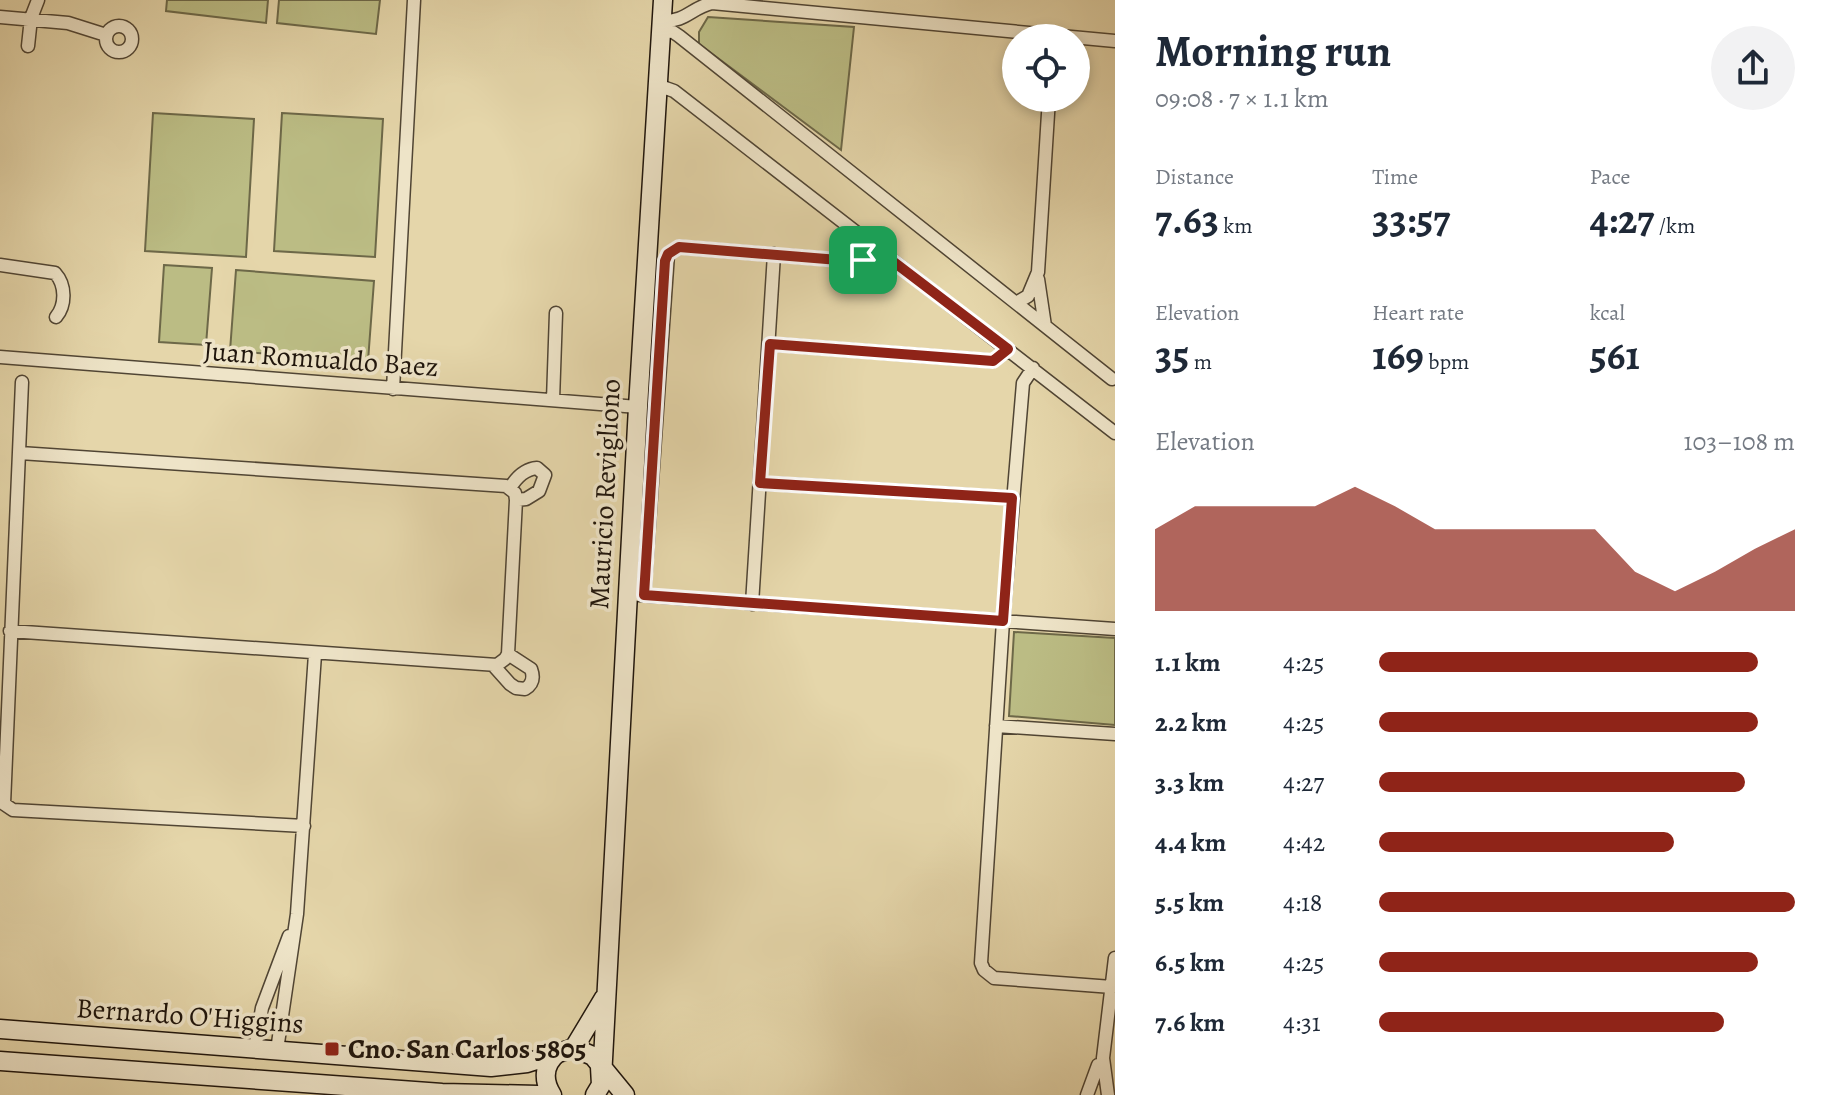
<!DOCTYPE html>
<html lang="en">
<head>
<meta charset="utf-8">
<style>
  :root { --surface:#fff; --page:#f2f2f3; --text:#1f2937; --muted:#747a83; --accent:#8f2418 }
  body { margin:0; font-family:Alegreya,serif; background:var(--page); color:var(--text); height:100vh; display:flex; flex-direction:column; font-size:30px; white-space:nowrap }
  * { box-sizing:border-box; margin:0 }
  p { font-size:26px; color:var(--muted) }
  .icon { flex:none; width:44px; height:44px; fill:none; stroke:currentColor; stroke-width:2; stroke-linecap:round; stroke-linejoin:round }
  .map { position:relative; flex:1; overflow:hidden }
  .drawer { display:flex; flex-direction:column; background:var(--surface); width:720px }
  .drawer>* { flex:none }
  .fabs { position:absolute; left:1002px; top:24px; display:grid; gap:16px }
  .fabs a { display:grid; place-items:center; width:88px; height:88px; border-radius:50%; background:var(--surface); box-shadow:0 4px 12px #0003; font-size:40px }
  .pin { position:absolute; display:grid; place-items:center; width:68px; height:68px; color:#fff; margin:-34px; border-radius:16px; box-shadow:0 4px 12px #0006 }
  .round { display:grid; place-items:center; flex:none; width:84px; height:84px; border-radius:42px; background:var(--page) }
  .summary { display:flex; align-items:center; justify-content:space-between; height:136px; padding:0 40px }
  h1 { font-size:44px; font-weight:700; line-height:60px }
  .figures { display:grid; grid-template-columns:repeat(3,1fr); gap:12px; height:136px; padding:8px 40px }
  .figures div { display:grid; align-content:center }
  .figures b { font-size:40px; font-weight:700 }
  .figures small { font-size:22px; font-weight:400 }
  .figures p { font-size:22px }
  .chart { height:224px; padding:16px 40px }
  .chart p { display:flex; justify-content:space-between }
  .chart svg { width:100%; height:144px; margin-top:8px; fill:var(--accent); opacity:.7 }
  ul { padding:0 40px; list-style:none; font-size:26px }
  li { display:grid; grid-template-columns:128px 96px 1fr; align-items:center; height:60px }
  li i { height:20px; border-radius:10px; background:var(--accent) }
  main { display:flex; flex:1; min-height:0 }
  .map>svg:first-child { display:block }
  .green { fill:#bbbc84; stroke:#6d6848; stroke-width:2 }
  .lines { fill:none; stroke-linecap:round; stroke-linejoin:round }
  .minor-casing { stroke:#504534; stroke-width:15 }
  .secondary-casing { stroke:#1f150c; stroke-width:21 }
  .minor { stroke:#eee4c8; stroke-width:12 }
  .secondary { stroke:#eee4c8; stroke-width:18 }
  .route-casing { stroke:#fff; stroke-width:16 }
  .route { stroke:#8f2418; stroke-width:10 }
  .poi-dot { fill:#8f2418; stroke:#eee4c8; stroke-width:3 }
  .labels { text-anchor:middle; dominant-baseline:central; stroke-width:7; stroke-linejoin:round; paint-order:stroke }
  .street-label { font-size:28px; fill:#1f150c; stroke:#eee4c8 }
  .poi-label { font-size:28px; font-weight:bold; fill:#1f150c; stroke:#eee4c8; text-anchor:start }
</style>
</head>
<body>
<main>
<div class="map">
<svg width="1115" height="1095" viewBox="0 0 1115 1095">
  <rect width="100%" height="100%" fill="#e5d6aa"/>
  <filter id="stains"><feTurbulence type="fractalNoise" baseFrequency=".0025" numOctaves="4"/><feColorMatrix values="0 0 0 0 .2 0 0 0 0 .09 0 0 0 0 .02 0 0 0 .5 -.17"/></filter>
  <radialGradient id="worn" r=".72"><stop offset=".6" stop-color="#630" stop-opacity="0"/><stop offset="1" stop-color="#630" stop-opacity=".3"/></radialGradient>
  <path class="green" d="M167,0H268L266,23L166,11Z
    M279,0H380L376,34L277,23Z
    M708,17L854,27L841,150L699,44V32Z
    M153,113L254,119L246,257L145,251Z
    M282,113L383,119L375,257L274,251Z
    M164,265L212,268L206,345L159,342Z
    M236,270L374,281L368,361L230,351Z
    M1014,632L1115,638V725L1009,716Z"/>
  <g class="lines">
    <g class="minor-casing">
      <path id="minor" d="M0,17L68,23L106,35
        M662,21C686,22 691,8 712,3L1115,41
        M106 39a13 13 0 1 1 26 0a13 13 0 1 1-26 0Z
        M661,31L673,32L679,36L1112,379
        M28,46L31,18L38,0
        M657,85L674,91L1115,433
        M0,265L55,273C66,285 66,305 56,317
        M1038,279L1045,326
        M1016,303L1028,296L1038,272L1049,98
        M770,344L993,361L1008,349
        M0,357L638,407
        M1033,368L1023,383L1003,621L981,963L984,970L994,978L1112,987
        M22,382L4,804L13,810L304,826
        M393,389L414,0
        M553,400L556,313
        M760,483L1012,498
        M510,488C516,478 525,469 537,468L545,475L539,491L526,499L516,500
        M639,595L1115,629
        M644,595L668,254L679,247L851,261L886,256
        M752,604L774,254
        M10,631L497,665L505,659L508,654L516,500L515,493L506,486L20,453
        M493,665L510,684L516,688L525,689C533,684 534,677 531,669L508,654
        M996,726L1115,734
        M255,1049L262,1008L289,936
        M277,1050L297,914L315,654
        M1087,1095L1098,1065
        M1108,1095L1103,1058L1115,958"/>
    </g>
    <g class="secondary-casing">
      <path id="secondary" d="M0,1029L491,1067L527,1063L574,1048L593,1056L625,1095
        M574,1048L604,998
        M0,1061L442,1093L538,1095
        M602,1078L638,407L663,0
        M552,1095C542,1079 544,1063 559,1052
        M595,1095L601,1085L600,1067"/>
    </g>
    <use href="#minor" class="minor"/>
    <use href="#secondary" class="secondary"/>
  </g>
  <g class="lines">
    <g class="route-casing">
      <path id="route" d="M679,247L851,261L886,256L1008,349L993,361L770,344L760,483L1012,498L1003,621L644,595L665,261L668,254Z"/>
    </g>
    <use href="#route" class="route"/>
  </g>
  <rect class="poi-dot" x="324" y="1041" width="16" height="16" rx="4"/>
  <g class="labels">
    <g class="street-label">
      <text transform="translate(321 359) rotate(4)">Juan Romualdo Baez</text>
      <text transform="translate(605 494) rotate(-87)">Mauricio Revigliono</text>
      <text transform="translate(190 1016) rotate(4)">Bernardo O'Higgins</text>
    </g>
    <g class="poi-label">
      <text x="348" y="1049">Cno. San Carlos 5805</text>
    </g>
  </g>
  <rect width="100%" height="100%" filter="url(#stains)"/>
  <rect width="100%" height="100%" fill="url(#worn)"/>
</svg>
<div class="fabs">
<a><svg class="icon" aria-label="locate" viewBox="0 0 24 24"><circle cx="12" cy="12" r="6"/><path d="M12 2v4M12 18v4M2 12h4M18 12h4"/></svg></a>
</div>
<div class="pin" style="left:863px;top:260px;background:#1e9e55"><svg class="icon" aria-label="arrive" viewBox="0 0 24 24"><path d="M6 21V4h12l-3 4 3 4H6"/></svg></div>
</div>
<section class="drawer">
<div class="summary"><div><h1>Morning run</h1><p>09:08 · 7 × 1.1 km</p></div><a class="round"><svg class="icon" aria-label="share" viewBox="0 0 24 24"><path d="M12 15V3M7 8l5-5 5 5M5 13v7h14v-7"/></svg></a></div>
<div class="figures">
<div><p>Distance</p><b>7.63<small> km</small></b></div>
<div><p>Time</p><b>33:57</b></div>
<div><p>Pace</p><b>4:27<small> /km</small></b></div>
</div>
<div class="figures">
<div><p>Elevation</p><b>35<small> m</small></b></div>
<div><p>Heart rate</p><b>169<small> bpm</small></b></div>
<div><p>kcal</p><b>561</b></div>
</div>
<div class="chart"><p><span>Elevation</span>103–108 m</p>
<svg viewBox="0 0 160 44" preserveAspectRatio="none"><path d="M0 44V19L10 12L20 12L30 12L40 12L50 6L60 12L70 19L80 19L90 19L100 19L110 19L120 32L130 38L140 32L150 25L160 19V44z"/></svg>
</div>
<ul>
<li><b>1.1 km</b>4:25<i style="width:91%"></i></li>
<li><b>2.2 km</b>4:25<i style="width:91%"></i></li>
<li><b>3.3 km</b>4:27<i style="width:88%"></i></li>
<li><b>4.4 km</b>4:42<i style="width:71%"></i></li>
<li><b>5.5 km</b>4:18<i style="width:100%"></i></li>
<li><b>6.5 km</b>4:25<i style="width:91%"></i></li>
<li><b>7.6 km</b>4:31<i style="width:83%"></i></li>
</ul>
</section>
</main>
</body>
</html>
